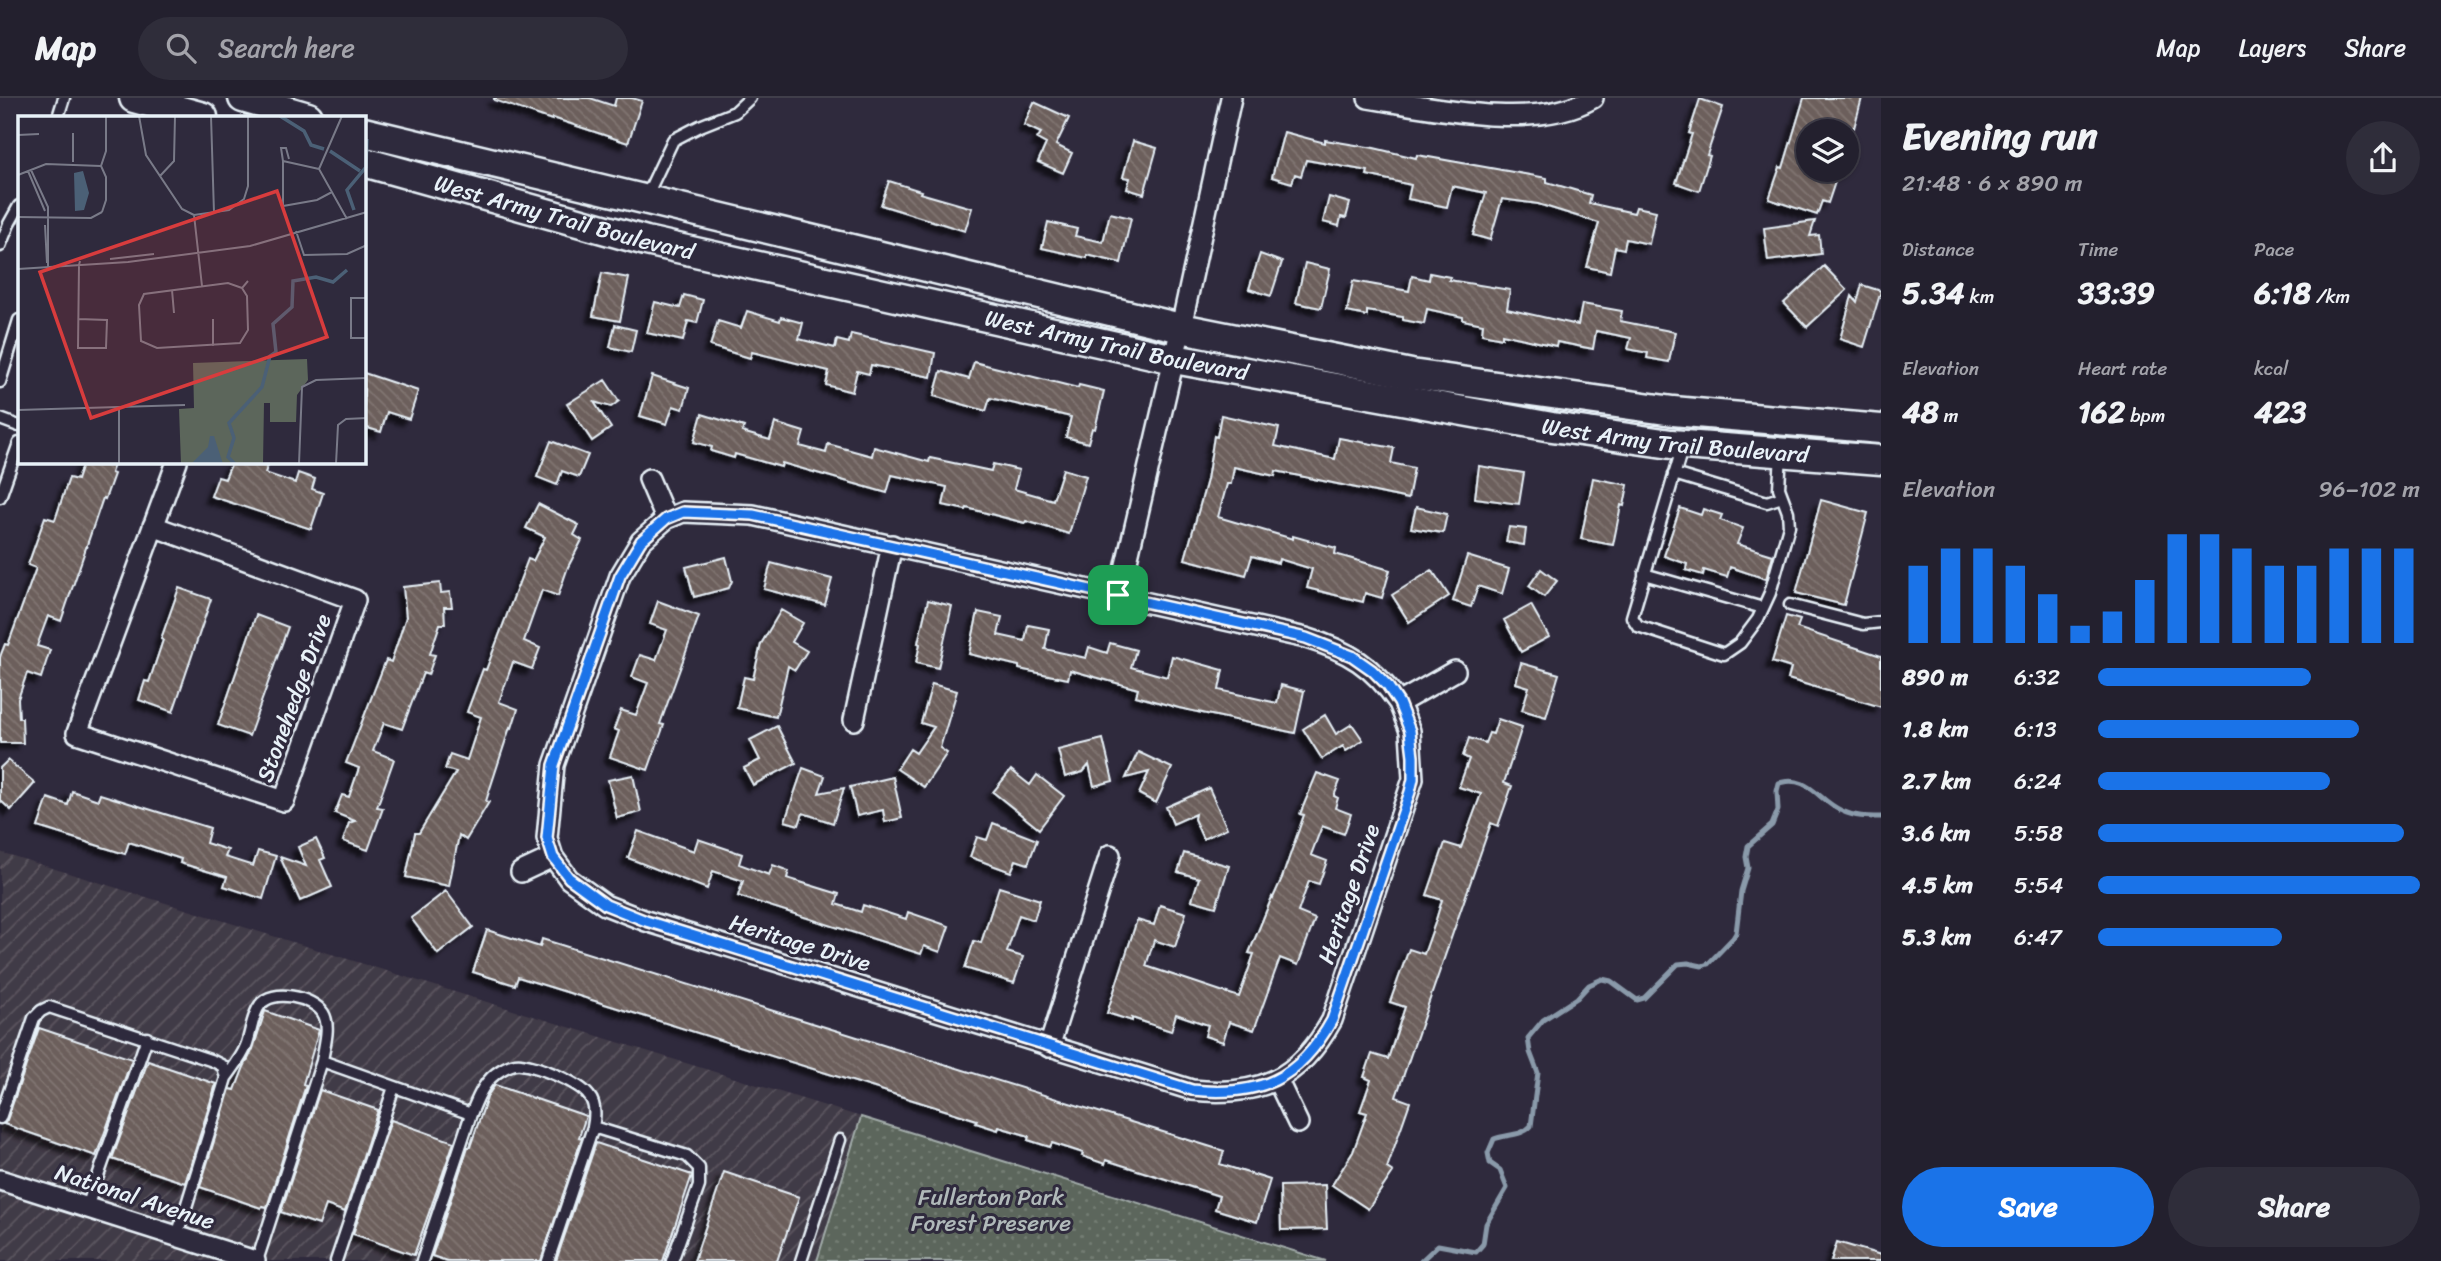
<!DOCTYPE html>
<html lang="en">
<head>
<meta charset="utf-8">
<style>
  :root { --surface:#23202e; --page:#2f2d3a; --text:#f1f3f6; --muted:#a3a3aa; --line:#403e4a; --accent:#1a73e8 }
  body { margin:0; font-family:Sriracha,sans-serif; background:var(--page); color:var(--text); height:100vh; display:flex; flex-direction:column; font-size:26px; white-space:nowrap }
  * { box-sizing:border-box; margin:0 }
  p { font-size:23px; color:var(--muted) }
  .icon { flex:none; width:38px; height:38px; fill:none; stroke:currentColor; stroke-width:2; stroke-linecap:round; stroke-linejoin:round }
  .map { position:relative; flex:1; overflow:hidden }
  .sheet { display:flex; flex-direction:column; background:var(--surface); width:560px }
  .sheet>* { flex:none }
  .buttons { position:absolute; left:1796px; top:21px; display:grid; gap:14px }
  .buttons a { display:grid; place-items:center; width:63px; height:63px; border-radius:50%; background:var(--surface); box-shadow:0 2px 5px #0004,0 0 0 2px var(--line); font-size:35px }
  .pin { position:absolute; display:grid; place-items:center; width:60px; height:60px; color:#fff; margin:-30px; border-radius:14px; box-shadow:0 4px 10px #0006 }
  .round { display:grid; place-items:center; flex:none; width:74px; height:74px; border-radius:37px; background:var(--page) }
  .summary { display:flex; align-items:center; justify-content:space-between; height:119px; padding:0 21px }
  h1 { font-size:38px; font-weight:700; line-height:52px }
  .stats { display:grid; grid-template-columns:repeat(3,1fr); gap:10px; height:119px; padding:7px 21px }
  .stats div { display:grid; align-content:center }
  .stats b { font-size:30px; font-weight:700 }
  .stats small { font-size:19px; font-weight:400 }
  .stats p { font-size:19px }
  .chart { height:196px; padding:14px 21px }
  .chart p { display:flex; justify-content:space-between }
  .chart svg { width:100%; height:126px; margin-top:7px; stroke:var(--accent); stroke-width:6 }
  .primary-button { display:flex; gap:14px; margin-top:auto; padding:14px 21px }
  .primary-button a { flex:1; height:80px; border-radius:42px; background:var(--accent); color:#fff; font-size:28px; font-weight:700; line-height:80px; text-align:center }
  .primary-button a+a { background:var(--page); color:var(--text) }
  ul { padding:0 21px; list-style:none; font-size:23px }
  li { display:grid; grid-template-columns:112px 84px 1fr; align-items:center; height:52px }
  li i { height:18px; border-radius:9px; background:var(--accent) }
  header { display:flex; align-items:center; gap:42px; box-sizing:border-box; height:98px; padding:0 35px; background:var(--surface); border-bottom:2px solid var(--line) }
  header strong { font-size:33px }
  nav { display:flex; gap:38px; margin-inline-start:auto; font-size:24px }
  .search { width:490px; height:63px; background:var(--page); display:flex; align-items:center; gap:18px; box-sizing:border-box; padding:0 24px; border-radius:38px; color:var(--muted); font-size:26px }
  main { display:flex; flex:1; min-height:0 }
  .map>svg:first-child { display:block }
  .industrial { fill:url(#industrial-furrows) }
  .grass { fill:url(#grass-dots); stroke:#a2acaa; stroke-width:2 }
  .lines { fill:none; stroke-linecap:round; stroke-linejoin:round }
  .stream { stroke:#8a9aaa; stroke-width:5 }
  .building { fill:url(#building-back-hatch); stroke:#e8f1f8; stroke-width:2; filter:url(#shadow) }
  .service-casing { stroke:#e8f1f8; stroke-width:15 }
  .minor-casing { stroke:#e8f1f8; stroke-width:24 }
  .secondary-casing { stroke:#e8f1f8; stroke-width:33 }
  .service { stroke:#2f2a3d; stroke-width:10 }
  .minor { stroke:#2f2a3d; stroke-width:19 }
  .secondary { stroke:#2f2a3d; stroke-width:28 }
  .route-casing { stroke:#fff; stroke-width:14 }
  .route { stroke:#1a73e8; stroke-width:9 }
  .labels { text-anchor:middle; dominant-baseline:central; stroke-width:6; stroke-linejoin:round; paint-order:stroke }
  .street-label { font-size:23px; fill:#e8f1f8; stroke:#2f2a3d }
  .park-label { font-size:23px; fill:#b0b9b9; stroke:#2f2a3d }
  .inset-river { fill:none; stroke:#4b6076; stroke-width:3.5 }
  .inset-road { fill:none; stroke:#797a88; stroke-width:2 }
  .view { fill:#d83c3d; fill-opacity:0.15; stroke:#d83c3d; stroke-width:3.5 }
  .inset-edge { fill:none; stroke:#e8f1f8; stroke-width:3.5 }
</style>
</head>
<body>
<header>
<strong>Map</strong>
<div class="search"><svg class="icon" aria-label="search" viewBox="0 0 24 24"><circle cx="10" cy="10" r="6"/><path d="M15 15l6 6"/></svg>Search here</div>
<nav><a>Map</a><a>Layers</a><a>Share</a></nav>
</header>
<main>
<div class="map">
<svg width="1881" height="1163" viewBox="0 0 1881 1163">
  <defs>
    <pattern id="industrial-furrows" width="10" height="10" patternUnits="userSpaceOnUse" patternTransform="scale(1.75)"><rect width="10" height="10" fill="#413a46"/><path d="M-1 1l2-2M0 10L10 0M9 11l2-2" fill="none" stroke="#5c5761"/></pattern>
    <pattern id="grass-dots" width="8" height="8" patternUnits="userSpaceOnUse" patternTransform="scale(1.75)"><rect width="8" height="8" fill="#5c665b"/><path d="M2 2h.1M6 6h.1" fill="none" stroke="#737c73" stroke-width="1.8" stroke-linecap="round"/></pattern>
    <pattern id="building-back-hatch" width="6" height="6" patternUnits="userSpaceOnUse" patternTransform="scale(1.75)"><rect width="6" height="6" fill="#6c5f5b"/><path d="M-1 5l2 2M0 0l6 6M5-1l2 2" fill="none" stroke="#817673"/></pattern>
    <filter id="shadow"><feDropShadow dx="-6" dy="6" stdDeviation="2" flood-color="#0009"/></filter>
  </defs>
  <rect width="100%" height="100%" fill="#2f2a3d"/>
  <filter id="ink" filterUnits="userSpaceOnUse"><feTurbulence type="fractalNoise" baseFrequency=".0143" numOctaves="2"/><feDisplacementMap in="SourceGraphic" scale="14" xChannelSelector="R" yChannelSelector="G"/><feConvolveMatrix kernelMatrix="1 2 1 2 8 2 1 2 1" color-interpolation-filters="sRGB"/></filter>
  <g filter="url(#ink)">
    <path class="industrial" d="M0,754L861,1019L817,1163H0Z"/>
    <path class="grass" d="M861,1019L1326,1163H817Z"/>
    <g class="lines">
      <path class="stream" d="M1421,1163L1438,1147L1476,1154L1483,1146L1486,1126L1507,1090L1500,1072L1490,1065L1488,1055L1494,1041C1507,1036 1522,1038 1531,1028L1538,975L1530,954L1528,940L1543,922L1577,900L1589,887L1602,881L1611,883L1637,902L1644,900L1678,866L1688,865L1702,868L1708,866L1733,840L1736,835L1741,793L1748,770L1746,759L1748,748L1772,727L1778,712L1777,693L1779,685C1809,676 1818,703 1842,713C1855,719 1867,719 1881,719"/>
    </g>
    <path class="building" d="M494,0H590L614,8L616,0H632L642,3L628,45L553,20L552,22L494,2Z
      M1804,0H1862L1854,30L1848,28L1846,33H1808V72H1839L1828,105L1822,103L1817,117L1769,101L1780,69L1783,70Z
      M1700,1L1723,9L1707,57L1710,58L1699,93L1676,85L1692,36L1689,35Z
      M1034,4L1069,20L1056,47L1072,55L1063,75L1038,64L1046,46L1037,41L1041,35L1024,27Z
      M1284,34L1325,45V42L1374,50L1416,60L1417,57L1547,80V84L1591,97L1589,105L1634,115L1636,109L1656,113L1649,146L1626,141L1624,151L1615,149L1610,174L1587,169L1599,125L1538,106L1502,101L1490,142L1473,137L1486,95L1452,88L1447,109L1408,101L1411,87L1367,77L1368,73L1306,62L1301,78L1295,76L1292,85L1272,79Z
      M1133,43L1157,50L1144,96L1127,91L1130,80L1123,79Z
      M889,83L921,93L920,95L972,110L965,133L881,107Z
      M1329,99L1350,105L1346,120L1341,119L1339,128L1323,124Z
      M1110,115L1131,120L1121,165L1087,157V160L1042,150L1048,124L1077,131L1075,138L1103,144Z
      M1815,123L1810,138L1819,137L1821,156L1768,163L1764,130Z
      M1260,156L1282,164L1271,198L1249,191Z
      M1305,165L1330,171L1321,210L1296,205Z
      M1824,168L1847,192L1807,229L1784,205Z
      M602,175L629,180L620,223L593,218Z
      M1430,175L1450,179L1449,182L1510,192L1507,211L1578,227L1582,206L1622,213L1620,223L1675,234L1669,264L1647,260L1648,255L1628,251L1631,240L1596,233L1593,251L1557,244L1556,248L1502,236V240L1482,236L1483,226L1463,222V219L1427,211L1424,226L1403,222V219L1367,213V218L1347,214L1353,183L1409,193L1412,178L1429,182Z
      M1862,187L1881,193L1864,249L1840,241L1852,198L1857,204Z
      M684,197L703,202L697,225L688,223L683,243L647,235L655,204L680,210Z
      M747,213L780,223L781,219L803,225L799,241L835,250L837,242L849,245L851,236L935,255L931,279L871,267L869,276L857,273L852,294L826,287L829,273L752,254L750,260L710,248L718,223L741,230Z
      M615,227L636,232L631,254L610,249Z
      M974,264L1078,290L1079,287L1104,293L1095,331L1092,330L1088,345L1066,339L1071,319L990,300L986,313L934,298L941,273L969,281Z
      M364,275L418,293L409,321L387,314L381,334L364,329Z
      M652,278L689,290L683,311L673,308L667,326L640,318Z
      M605,282L619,303L611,309L594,304L611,330L592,343L567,306Z
      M702,316L744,329L742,334L770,342L775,325L804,334L800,348L826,355L828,346L872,358L874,349L929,364L930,360L991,373L993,366L1019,372L1014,391L1053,402L1063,371L1086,378L1069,436L1026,423L1025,425L967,410L966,412L943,407L947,389L892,377L887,395L782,365L781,369L735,356L734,360L711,353L712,349L694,344Z
      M1221,317L1279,330L1275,348L1335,361L1339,340L1394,350L1391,365L1414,370L1408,401L1276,373L1275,378L1234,369L1231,386H1227L1218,419L1293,441V438L1336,450L1335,456L1390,472L1382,500L1365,495L1363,504L1307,490L1312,471L1279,461L1278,465L1252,458L1246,477L1185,461L1207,382L1214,338L1217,339Z
      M551,343L588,357L579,379L562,373L557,387L537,379Z
      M83,364H115L111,375L114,376L105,401L103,400L61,523L48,518L37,548L50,552L41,580L27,575L18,601L19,620H22L23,645H0V559L5,546L8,547L36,470L28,467L45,419L55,422L69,380L77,382Z
      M232,364H269L265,375L295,385L298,375L315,381L312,391L323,395L311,431L211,398L218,379L225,381Z
      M1479,368L1524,375L1519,406L1475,400Z
      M1593,380L1628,387L1624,408L1621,407L1613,447L1581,441Z
      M1821,402L1868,415L1844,507L1796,495Z
      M538,406L579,427L574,437L582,442L568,469L558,498L542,492L524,543L540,550L532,571L513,564L499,604L518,611L512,630L510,629L486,703L489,704L466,742L459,737L449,788L406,779L415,735H419L456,674L445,671L450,656L467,662L481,619L467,614L483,571L486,572L528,461L533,463L545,439L526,430Z
      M1416,409L1447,416L1443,435L1411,430Z
      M1680,410L1701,417L1703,411L1722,417L1720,422L1743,430L1737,446L1773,457L1766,481L1730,469L1727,479L1704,472L1703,477L1686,472L1687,466L1664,458Z
      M1509,429L1526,431L1524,447L1506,444Z
      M1467,458L1509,471L1502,496L1478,488L1471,509L1453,503Z
      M726,459L732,483L729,490L694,499L686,469Z
      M771,465L832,481L825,507L764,491Z
      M1541,471L1557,483L1544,499L1529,488Z
      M1432,472L1449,498L1409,524L1392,497Z
      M440,485L441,495L450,494L452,509H444L445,526H440L430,556L435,557L428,577L423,575L402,631L384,625L373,653L394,661L377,709L383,710L368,752L343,743L349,725L355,723L335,715L342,697L349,699L359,670L346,665L386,562L391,564L406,519L403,489Z
      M179,490L211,501L173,614L139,602L145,583L149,584L163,542L161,541Z
      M928,502L952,508L938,570L916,565L920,546L918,545Z
      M658,503L699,518L660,626L664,627L648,672L610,659L619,633L614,631L621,612L636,617L648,585L632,579L640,557L656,562L667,532L650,526Z
      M1531,507L1549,539L1521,554L1504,522Z
      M781,512L803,525L792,544L807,553L795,572L788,568L776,619L737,610L744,579L753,581L761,546Z
      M978,514L1002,519L998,537L1025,543L1028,527L1049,531L1045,551L1086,560L1089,549L1107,555L1110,545L1136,552L1131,569L1167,579L1172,558L1223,572L1219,592L1277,605L1281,587L1304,593L1295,635L1179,610L1136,598L1138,591L1070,572L1068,581L1019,571V568L969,556Z
      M256,517L288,529L249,638L218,627Z
      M1786,518L1800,522L1797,530L1881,558V609L1788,581L1791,570L1772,564Z
      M1521,565L1559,576L1546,619L1522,612L1529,589L1516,585Z
      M932,586L957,593L940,650L947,655L924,689L897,671L910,651L916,655L934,629L921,625Z
      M1325,617L1336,636L1352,626L1363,642L1346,653L1343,648L1322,661L1303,631Z
      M1498,621L1522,629L1504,685L1512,688L1498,728L1491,725L1396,999L1410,1004L1387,1070L1393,1074L1368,1111L1332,1087L1353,1054L1367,1015L1360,1013L1371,982L1364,979L1372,956L1388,961L1405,909L1390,904L1409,851L1424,856L1435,825L1442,802L1427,797L1445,745L1461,750L1481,696L1459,689L1469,661L1463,658L1469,640L1485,645L1489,635L1493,636Z
      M777,628L796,665L753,687L744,670L760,662L750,642Z
      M1103,641L1113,683L1094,688L1089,667L1083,674L1065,679L1058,652Z
      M1138,654L1172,670L1156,705L1139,696L1149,674L1126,680Z
      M8,662L35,685L11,712L0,702V670Z
      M803,670L825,678L819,695L844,690L833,725L803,715L799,727L785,723Z
      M1011,672L1030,687L1037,677L1064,698L1039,731L993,694Z
      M1317,675L1340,683L1334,698L1338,700L1335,710L1351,716L1344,736L1322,728L1311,757L1327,763L1319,786L1309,783L1298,814L1315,821L1298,867L1280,860L1254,932L1229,924L1223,944L1205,938L1208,927L1176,916L1171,933L1132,920V923L1107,915L1137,822L1154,827L1160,807L1186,815L1175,849L1154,842L1146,868L1239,899L1254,856L1249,855L1272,799L1273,800L1282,780L1304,717L1300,716Z
      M633,677L641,714L617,720L608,682Z
      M893,679L902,720L885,724L883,712L857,718L850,689Z
      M1209,690L1227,730L1203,741L1194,721L1195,716L1173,726L1166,709Z
      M72,693L98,702L100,696L210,730L206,745L228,752L225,759L253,768L258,753L276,758L263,801L224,788L227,779L180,765L181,761L129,744L125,756L38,729L48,700L68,707Z
      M993,725L1037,742L1028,766L1016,762L1011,774L970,759L977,739L987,742Z
      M638,733L694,753L698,741L742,756L739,766L769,777L773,767L789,773L787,780L839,796L836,806L861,814L863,807L906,821L908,814L949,828L940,854L924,848L921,856L738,798L743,783L713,773L707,791L628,760Z
      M316,741L325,760L320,762L332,789L300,803L280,759L306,768L298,749Z
      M1184,755L1229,768L1216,809L1192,802L1199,780L1178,774Z
      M999,789L1040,802L1034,822L1019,817L1007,854L1023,859L1014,885L965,870L974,843L981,845Z
      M446,793L473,829L438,856L411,820Z
      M487,832L540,849L542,841L1224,1053L1220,1066L1270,1082L1257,1124L1215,1111L1219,1098L1106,1062L1105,1066L1082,1058L1083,1055L1052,1045L1050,1049L1028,1042L1029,1038L999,1029L998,1032L976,1025L977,1022L518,879L515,887L473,874Z
      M265,913L319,932L303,986L306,987L267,1109L262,1108L261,1110L200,1089L230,991L235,992L244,969L253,951Z
      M39,930L132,961L96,1058L4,1026L7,1022Z
      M148,963L216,986L185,1085L112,1061Z
      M495,987L586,1018L579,1039L582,1040L541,1163H447L432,1158L468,1049H470L488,997Z
      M320,992L378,1012L345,1114L326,1107L319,1127L281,1114Z
      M391,1022L454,1044L414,1157L353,1136Z
      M596,1045L692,1077L663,1163H556Z
      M724,1074L799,1099L777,1163H694Z
      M1325,1087L1327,1131L1281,1132L1280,1088Z
      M1837,1144L1881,1157V1163H1831Z"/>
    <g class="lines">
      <g class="service-casing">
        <path id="service" d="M58,19L64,0
          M646,99L673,42L700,28L735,14L750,0
          M0,148L9,126L19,108
          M0,284L19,222
          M0,321L19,328
          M1682,351L1632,519L1638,528L1724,556L1740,545L1758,521L1770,495L1789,428L1788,414L1779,390L1781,355
          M1674,376L1767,404L1782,399
          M0,399L19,345
          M1644,476L1763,510
          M1790,507L1863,526L1881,524
          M226,980C233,970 242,959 246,948C251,936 252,917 260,907C272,890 313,899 323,915C331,928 324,948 322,963L471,1016C478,999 484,982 501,972C506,969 515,965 521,966C537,968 579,984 589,998C596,1006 595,1019 593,1029L687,1058L699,1070V1088L672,1163
          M0,1020L34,920L41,913L49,909L213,963L223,968L226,980L177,1138
          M87,1109L147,940
          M257,1163L322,963
          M336,1163L394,989
          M422,1163L471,1016
          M548,1163L593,1029
          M801,1163L840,1042"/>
      </g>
      <g class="minor-casing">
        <path id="minor" d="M1368,0C1432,10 1535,34 1593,0
          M649,381L666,421
          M153,428L355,502L284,703L77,635L177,364
          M1119,497L1174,261L1231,0
          M1399,605C1373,568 1349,553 1306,540L753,417L683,414L666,421L641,443L620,478L554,667L547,740L553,759L569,781L605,807L646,823L1192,992C1259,999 1299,982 1332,922L1413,681L1410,633L1399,605L1455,573
          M854,622L892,447
          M521,774L553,759
          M1049,949L1110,757
          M1277,981L1298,1025
          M0,1082L255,1163"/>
      </g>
      <g class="secondary-casing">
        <g id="secondary">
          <path d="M134,0L203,19"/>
          <path d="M243,0L308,19"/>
          <path d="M364,34L1181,230L1411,276L1673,313L1881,331"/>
          <path id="s1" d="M364,64L646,143L1174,261L1552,329L1671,346L1881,362"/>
        </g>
      </g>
      <use href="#service" class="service"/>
      <use href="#minor" class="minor"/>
      <use href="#secondary" class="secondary"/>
    </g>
  </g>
  <g class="lines" filter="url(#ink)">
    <g class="route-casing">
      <path id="route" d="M683,414L753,417L1306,540L1352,558L1372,572L1387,587L1399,605L1410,633L1413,658V681L1410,694L1332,922C1299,982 1259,999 1192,992L646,823L606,807L569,780L553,759L547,740L554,667L620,478L641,443L666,421Z"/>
    </g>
    <use href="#route" class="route"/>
  </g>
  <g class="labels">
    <g class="street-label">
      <text stroke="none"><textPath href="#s1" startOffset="208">West Army Trail Boulevard</textPath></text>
      <text stroke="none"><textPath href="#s1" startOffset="775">West Army Trail Boulevard</textPath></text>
      <text stroke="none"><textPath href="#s1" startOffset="1342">West Army Trail Boulevard</textPath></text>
      <text transform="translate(294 600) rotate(-70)">Stonehedge Drive</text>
      <text transform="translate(1349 796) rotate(-71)">Heritage Drive</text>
      <text transform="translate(800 845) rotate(17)">Heritage Drive</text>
      <text transform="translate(135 1099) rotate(18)">National Avenue</text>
    </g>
    <g class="park-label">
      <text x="991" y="1099">Fullerton Park<tspan x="991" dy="26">Forest Preserve</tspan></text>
    </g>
  </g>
  <g transform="translate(18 18)">
    <rect width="348" height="348" fill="#2f2a3d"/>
    <path d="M289,243L290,264L279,279L278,306H252V287H246L245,348H163L161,293L176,292L175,247Z" fill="#5c665b"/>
    <path d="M65,55L71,77L66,94L57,95L56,57ZM196,320L205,348H173L190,331L192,320Z" fill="#4b6076"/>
    <path class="inset-river" d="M262,0L286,15L293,29L306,33M312,35L342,55M336,94L329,74L348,51L349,23M217,348L210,341L216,322L211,307L244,271L252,240L258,236L255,208L274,191L275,165L298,161L315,166L329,154"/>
    <path class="inset-road" d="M121,0L128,39L164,93L176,99L184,170M193,0L196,97M324,0L301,53L329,103M55,17V46M0,19L21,18M265,45V90L299,84L314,76M265,45L301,53M265,45L263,32H268L271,43M13,54L30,91V151M10,55L27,95M0,59L28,48L83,50M142,60L156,45L157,0M84,96L88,84V61L83,50L88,35V0M176,99L211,94L226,83L230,70V0M0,101L73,102L84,96M27,109L29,147M278,115L286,139L329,138L349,129M92,143L136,138M0,153L110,146L232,130L349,96M224,172L210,167L126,178L121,189L123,225L139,232L222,227L230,214L229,180L224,172L230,165M154,174L156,197M349,182H333V222H349M60,203L89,204L88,232H60L61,149L62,145M195,203V230M101,291V348M0,294L167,289M281,348L284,271L298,264L349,262M318,348L320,309L328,303L349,302"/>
    <path class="view" d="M259,75L309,221L73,302L22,156Z"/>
    <rect width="348" height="348" class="inset-edge"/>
  </g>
</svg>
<div class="buttons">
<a><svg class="icon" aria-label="layers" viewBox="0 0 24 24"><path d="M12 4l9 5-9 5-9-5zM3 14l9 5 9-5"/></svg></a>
</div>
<div class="pin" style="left:1118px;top:497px;background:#1e9e55"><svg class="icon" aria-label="arrive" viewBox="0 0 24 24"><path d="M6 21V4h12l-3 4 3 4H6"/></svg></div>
</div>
<section class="sheet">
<div class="summary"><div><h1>Evening run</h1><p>21:48 · 6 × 890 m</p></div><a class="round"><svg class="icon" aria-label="share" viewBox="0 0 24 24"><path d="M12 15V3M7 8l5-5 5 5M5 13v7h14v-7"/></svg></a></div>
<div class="stats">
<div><p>Distance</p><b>5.34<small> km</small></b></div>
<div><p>Time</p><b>33:39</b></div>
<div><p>Pace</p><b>6:18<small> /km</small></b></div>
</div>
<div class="stats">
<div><p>Elevation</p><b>48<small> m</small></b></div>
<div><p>Heart rate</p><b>162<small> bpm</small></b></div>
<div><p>kcal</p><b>423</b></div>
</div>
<div class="chart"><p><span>Elevation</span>96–102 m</p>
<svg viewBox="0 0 160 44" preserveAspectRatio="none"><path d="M5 44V17M15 44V11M25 44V11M35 44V17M45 44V27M55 44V38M65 44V33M75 44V22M85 44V6M95 44V6M105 44V11M115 44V17M125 44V17M135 44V11M145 44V11M155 44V11"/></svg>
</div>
<ul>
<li><b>890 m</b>6:32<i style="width:66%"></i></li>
<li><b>1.8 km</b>6:13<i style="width:81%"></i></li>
<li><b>2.7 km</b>6:24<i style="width:72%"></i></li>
<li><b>3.6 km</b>5:58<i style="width:95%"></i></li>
<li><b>4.5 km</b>5:54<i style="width:100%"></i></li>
<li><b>5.3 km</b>6:47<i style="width:57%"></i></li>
</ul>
<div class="primary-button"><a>Save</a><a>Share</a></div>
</section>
</main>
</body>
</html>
